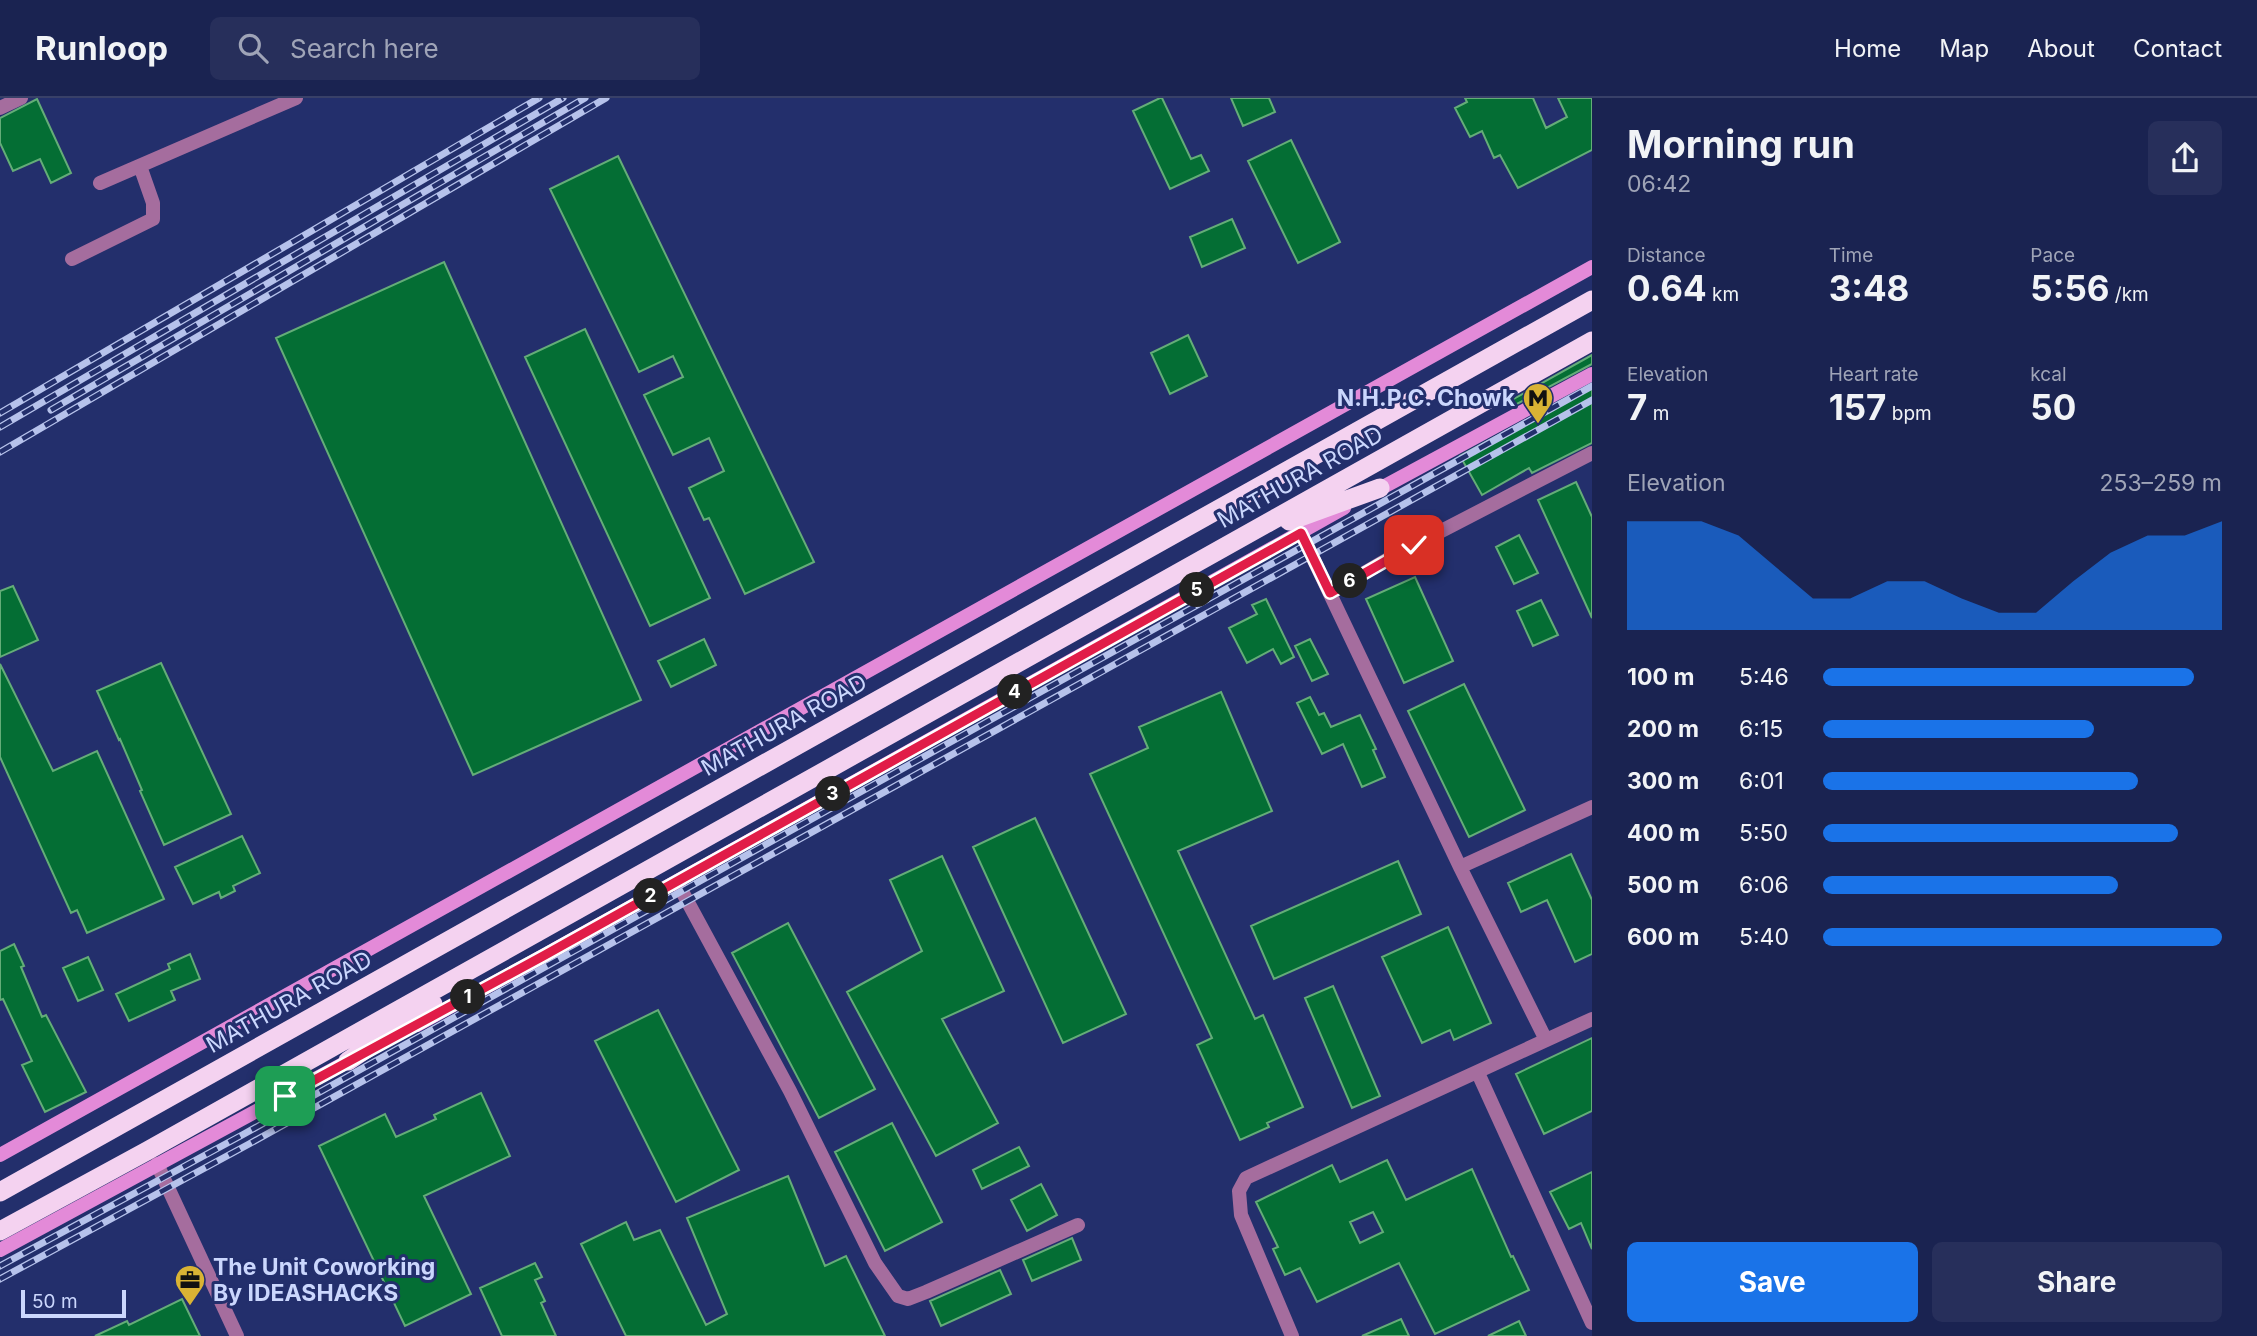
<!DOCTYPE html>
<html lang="en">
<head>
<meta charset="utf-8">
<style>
  :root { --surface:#1a2351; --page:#272f5b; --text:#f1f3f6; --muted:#9fa4b7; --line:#384068; --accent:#1a73e8 }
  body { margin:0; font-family:Inter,sans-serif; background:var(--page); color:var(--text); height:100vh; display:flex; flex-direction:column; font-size:26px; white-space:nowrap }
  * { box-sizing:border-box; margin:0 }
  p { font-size:23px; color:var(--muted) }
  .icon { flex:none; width:38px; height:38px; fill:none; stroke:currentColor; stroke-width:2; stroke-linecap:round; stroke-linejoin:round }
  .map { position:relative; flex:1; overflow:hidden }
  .drawer { display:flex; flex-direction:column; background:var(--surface); width:665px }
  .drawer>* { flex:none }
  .scale { position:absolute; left:21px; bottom:18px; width:105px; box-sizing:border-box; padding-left:7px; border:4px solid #cbd7fd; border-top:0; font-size:19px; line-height:24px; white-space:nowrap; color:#cbd7fd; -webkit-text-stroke:5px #232f6c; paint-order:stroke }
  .pin { position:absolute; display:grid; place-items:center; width:60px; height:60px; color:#fff; margin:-30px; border-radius:14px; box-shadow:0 4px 10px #0006 }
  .km { position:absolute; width:35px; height:35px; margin:-18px; border-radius:50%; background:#222; color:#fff; font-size:19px; line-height:35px; text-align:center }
  .round { display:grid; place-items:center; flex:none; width:74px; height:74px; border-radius:10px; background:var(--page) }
  .head { display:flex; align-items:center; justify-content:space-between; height:119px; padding:0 35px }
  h1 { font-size:38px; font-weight:700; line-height:52px }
  .metrics { display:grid; grid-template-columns:repeat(3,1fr); gap:10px; height:119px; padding:7px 35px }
  .metrics div { display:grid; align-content:center }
  .metrics b { font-size:35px; font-weight:700 }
  .metrics small { font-size:19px; font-weight:400 }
  .metrics p { font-size:19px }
  .chart { height:196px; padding:14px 35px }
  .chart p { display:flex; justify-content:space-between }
  .chart svg { width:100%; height:126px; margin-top:7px; fill:var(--accent); opacity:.7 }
  .cta { display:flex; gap:14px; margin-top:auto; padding:14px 35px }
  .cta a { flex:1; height:80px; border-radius:10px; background:var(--accent); color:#fff; font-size:28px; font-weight:700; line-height:80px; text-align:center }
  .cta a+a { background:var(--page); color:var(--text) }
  ul { padding:0 35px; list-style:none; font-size:23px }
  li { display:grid; grid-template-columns:112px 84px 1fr; align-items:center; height:52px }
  li i { height:18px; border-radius:9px; background:var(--accent) }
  header { display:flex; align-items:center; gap:42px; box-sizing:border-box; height:98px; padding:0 35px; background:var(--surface); border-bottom:2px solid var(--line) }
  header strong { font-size:33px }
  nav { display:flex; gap:38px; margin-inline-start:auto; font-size:24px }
  .search { width:490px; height:63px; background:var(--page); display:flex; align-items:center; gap:18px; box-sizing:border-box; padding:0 24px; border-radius:10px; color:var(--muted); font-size:26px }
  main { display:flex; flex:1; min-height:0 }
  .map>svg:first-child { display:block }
  .building { fill:#046e34; stroke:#64ad78; stroke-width:2; fill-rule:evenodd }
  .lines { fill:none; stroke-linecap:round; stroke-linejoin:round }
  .minor { stroke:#a56d9e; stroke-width:14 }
  .secondary { stroke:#e38ad8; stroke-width:14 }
  .trunk { stroke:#f4d2f0; stroke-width:19 }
  .rail-casing { stroke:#b6c2eb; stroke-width:7 }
  .rail { stroke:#232f6c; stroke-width:4.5; stroke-dasharray:13; stroke-linecap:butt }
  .route-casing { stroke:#fff; stroke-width:14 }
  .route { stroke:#e11d48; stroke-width:9 }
  .labels { text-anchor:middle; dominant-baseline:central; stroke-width:6; stroke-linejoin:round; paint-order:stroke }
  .poi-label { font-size:23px; font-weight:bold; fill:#cbd7fd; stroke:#232f6c; text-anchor:end }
  .street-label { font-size:23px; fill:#cbd7fd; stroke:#232f6c }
</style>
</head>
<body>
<header>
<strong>Runloop</strong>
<div class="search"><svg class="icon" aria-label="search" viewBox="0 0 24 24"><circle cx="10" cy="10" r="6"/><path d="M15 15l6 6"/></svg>Search here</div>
<nav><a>Home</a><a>Map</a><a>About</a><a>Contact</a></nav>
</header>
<main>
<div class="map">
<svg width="1592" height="1238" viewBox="0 0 1592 1238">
  <rect width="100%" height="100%" fill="#232f6c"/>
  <path class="building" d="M1160,0H1162L1191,61L1201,57L1209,73L1170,91L1133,13Z
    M1231,0H1269L1275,14L1243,28Z
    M1465,0H1533L1546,30L1567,19L1558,0H1592V52L1518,90L1500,57L1494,60L1482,33L1470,39L1455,10L1467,4Z
    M37,1L71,75L51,85L40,61L13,73L0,45V20Z
    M1291,42L1340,144L1298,165L1248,63Z
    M618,58L814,464L745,496L709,420L704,422L689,390L724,373L709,340L673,357L644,297L683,279L673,258L639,274L550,91Z
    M1232,121L1245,150L1202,169L1190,139Z
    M444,164L641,602L473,677L276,240Z
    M585,231L710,500L650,528L525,259Z
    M1188,237L1207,278L1170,296L1151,255Z
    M1592,257V266L1513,308L1510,303Z
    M1592,287V345L1532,375L1529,370L1482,397L1460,358Z
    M1576,384L1592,419V520L1538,402Z
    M1519,437L1538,475L1514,486L1496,449Z
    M1415,479L1453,563L1404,585L1366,501Z
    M13,488L38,542L0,559V493Z
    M1266,501L1294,559L1281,566L1273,551L1247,565L1229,530L1257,516L1252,507Z
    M1541,502L1558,537L1533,548L1517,513Z
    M704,541L716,567L671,589L658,563Z
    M1310,541L1328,576L1312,583L1295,548Z
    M161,565L231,716L164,747L140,693L142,692L120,641L119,642L97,593Z
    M0,566L53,673L97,653L164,801L87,835L77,812L71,815L0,659Z
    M1464,586L1525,712L1469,739L1408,613Z
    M1221,594L1272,713L1178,753L1255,921L1263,917L1303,1009L1267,1025L1269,1029L1240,1042L1197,947L1212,940L1090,676L1148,650L1139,629Z
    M1310,599L1319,617L1324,615L1331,629L1360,617L1376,651L1373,652L1385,679L1362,689L1343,646L1322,656L1297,605Z
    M1035,720L1126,916L1063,945L973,749Z
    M242,738L260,775L233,788L235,793L221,800L219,794L193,806L175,769Z
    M1571,756L1592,802V856L1575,864L1547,802L1521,814L1508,785Z
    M942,758L1004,893L942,921L998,1025L936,1058L847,894L922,853L890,782Z
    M1398,763L1421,816L1274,881L1251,828Z
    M788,825L875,991L819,1020L732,855Z
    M1448,829L1491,925L1454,942L1450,932L1422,945L1382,859Z
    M14,846L24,868L21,869L42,919L46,917L86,994L45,1014L22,967L32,963L3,901L0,902V853Z
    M190,856L200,881L171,893L175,902L129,923L116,896L170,871L168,866Z
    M88,859L103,892L78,903L63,870Z
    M1333,888L1380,998L1352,1010L1305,900Z
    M658,912L739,1072L676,1104L595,943Z
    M1592,940V1013L1544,1036L1516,976Z
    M481,995L510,1058L424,1098L471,1196L405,1228L319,1048L385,1016L396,1039L436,1021L434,1017Z
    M892,1025L942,1124L885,1153L835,1054Z
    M1019,1049L1029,1068L982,1091L973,1072Z
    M1387,1062L1406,1102L1472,1071L1511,1159L1513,1158L1529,1192L1435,1236L1399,1165L1317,1204L1300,1170L1285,1177L1273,1151L1278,1149L1256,1104L1332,1067L1340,1084ZM1373,1114L1383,1134L1360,1145L1350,1124Z
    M1592,1074V1151L1581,1125L1569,1131L1550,1094Z
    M788,1078L825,1168L846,1158L885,1238H626L581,1146L626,1124L634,1142L660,1132L706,1227L727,1216L687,1120Z
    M1041,1086L1057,1117L1027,1133L1011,1102Z
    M1072,1140L1081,1162L1032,1183L1023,1162Z
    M535,1165L542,1179L535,1182L545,1203L541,1205L556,1238H502L480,1190Z
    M1000,1172L1011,1196L941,1228L930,1203Z
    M182,1201L200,1238H95L127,1223L129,1227Z
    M1401,1221L1409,1238H1362Z
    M1519,1223L1526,1238H1488Z"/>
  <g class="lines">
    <path class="minor" d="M0,10L21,0
      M100,85L296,0
      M72,161L153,121V105L140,68
      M1301,435L1460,769L1546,942
      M1330,495L1395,457L1592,355
      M1460,769L1592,709
      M677,784L790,993L875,1165L898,1198L908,1201L926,1194L1078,1127
      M1478,975L1592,1225
      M157,1066L237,1238
      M1292,1238L1241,1117L1239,1093L1246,1080L1592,921"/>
    <path class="secondary" d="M1374,394L1592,276
      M417,927L545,857L1344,410
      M0,1057L1592,169
      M0,1152L356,959"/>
    <path class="trunk" d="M1289,423L1380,390
      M348,963L433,906
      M0,1094L1592,202
      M0,1133L147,1053L1592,243"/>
    <g class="rail-casing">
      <path id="rail" d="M51,312L585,0
        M0,315L539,0
        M0,329L563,0
        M0,354L606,0
        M0,1168L244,1036L1592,288
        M0,1181L249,1046L1592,302"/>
    </g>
    <use href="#rail" class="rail"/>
  </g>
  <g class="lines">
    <g class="route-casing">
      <path id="route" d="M285,998L545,857L1301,435L1330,495L1414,447"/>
    </g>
    <use href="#route" class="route"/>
  </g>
  <defs>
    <g id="metro-pin" transform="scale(1.575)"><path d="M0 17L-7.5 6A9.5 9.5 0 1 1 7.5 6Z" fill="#d9b334" stroke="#232f6c"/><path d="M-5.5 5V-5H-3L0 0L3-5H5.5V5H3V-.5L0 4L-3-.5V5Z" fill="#111"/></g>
    <g id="office-pin" transform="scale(1.575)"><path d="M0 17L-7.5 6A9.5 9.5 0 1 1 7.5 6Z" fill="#d9b334" stroke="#232f6c"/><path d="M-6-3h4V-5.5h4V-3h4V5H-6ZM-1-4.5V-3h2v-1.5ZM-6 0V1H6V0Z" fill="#111"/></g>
  </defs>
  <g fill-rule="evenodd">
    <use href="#metro-pin" x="1538" y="300"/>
    <use href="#office-pin" x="190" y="1182"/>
  </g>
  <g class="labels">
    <g class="poi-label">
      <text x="1515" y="300">N.H.P.C. Chowk</text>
      <text x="213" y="1169" text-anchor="start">The Unit Coworking<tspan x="213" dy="26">By IDEASHACKS</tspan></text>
    </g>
    <g class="street-label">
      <text transform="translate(1300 379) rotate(-29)">MATHURA ROAD</text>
      <text transform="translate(784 627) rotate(-29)">MATHURA ROAD</text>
      <text transform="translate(289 904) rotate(-29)">MATHURA ROAD</text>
    </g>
  </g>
</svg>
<div class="scale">50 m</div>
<div class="pin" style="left:285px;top:998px;background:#1e9e55"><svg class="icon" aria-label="arrive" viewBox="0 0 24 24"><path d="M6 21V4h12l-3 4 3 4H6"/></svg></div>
<div class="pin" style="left:1414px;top:447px;background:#d93025"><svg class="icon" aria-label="check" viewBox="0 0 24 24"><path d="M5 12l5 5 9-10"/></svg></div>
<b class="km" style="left:468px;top:899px">1</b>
<b class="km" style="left:651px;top:798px">2</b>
<b class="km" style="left:833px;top:696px">3</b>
<b class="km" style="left:1015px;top:594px">4</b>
<b class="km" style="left:1197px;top:492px">5</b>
<b class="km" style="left:1350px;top:483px">6</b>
</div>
<section class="drawer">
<div class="head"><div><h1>Morning run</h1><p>06:42</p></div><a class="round"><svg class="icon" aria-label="share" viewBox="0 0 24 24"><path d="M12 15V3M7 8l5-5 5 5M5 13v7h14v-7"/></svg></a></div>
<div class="metrics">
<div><p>Distance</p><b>0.64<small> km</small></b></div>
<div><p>Time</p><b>3:48</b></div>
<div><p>Pace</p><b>5:56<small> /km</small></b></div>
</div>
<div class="metrics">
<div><p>Elevation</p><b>7<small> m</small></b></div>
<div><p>Heart rate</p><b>157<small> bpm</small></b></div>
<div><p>kcal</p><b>50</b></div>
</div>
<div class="chart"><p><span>Elevation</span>253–259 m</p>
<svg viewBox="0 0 160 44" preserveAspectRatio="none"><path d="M0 44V6L10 6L20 6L30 11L40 22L50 33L60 33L70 27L80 27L90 33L100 38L110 38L120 27L130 17L140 11L150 11L160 6V44z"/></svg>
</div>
<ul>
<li><b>100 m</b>5:46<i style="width:93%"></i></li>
<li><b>200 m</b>6:15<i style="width:68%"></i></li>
<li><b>300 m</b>6:01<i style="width:79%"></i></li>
<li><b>400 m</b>5:50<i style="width:89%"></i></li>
<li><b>500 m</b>6:06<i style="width:74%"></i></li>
<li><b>600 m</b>5:40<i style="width:100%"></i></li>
</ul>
<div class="cta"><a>Save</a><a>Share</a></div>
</section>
</main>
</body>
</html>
